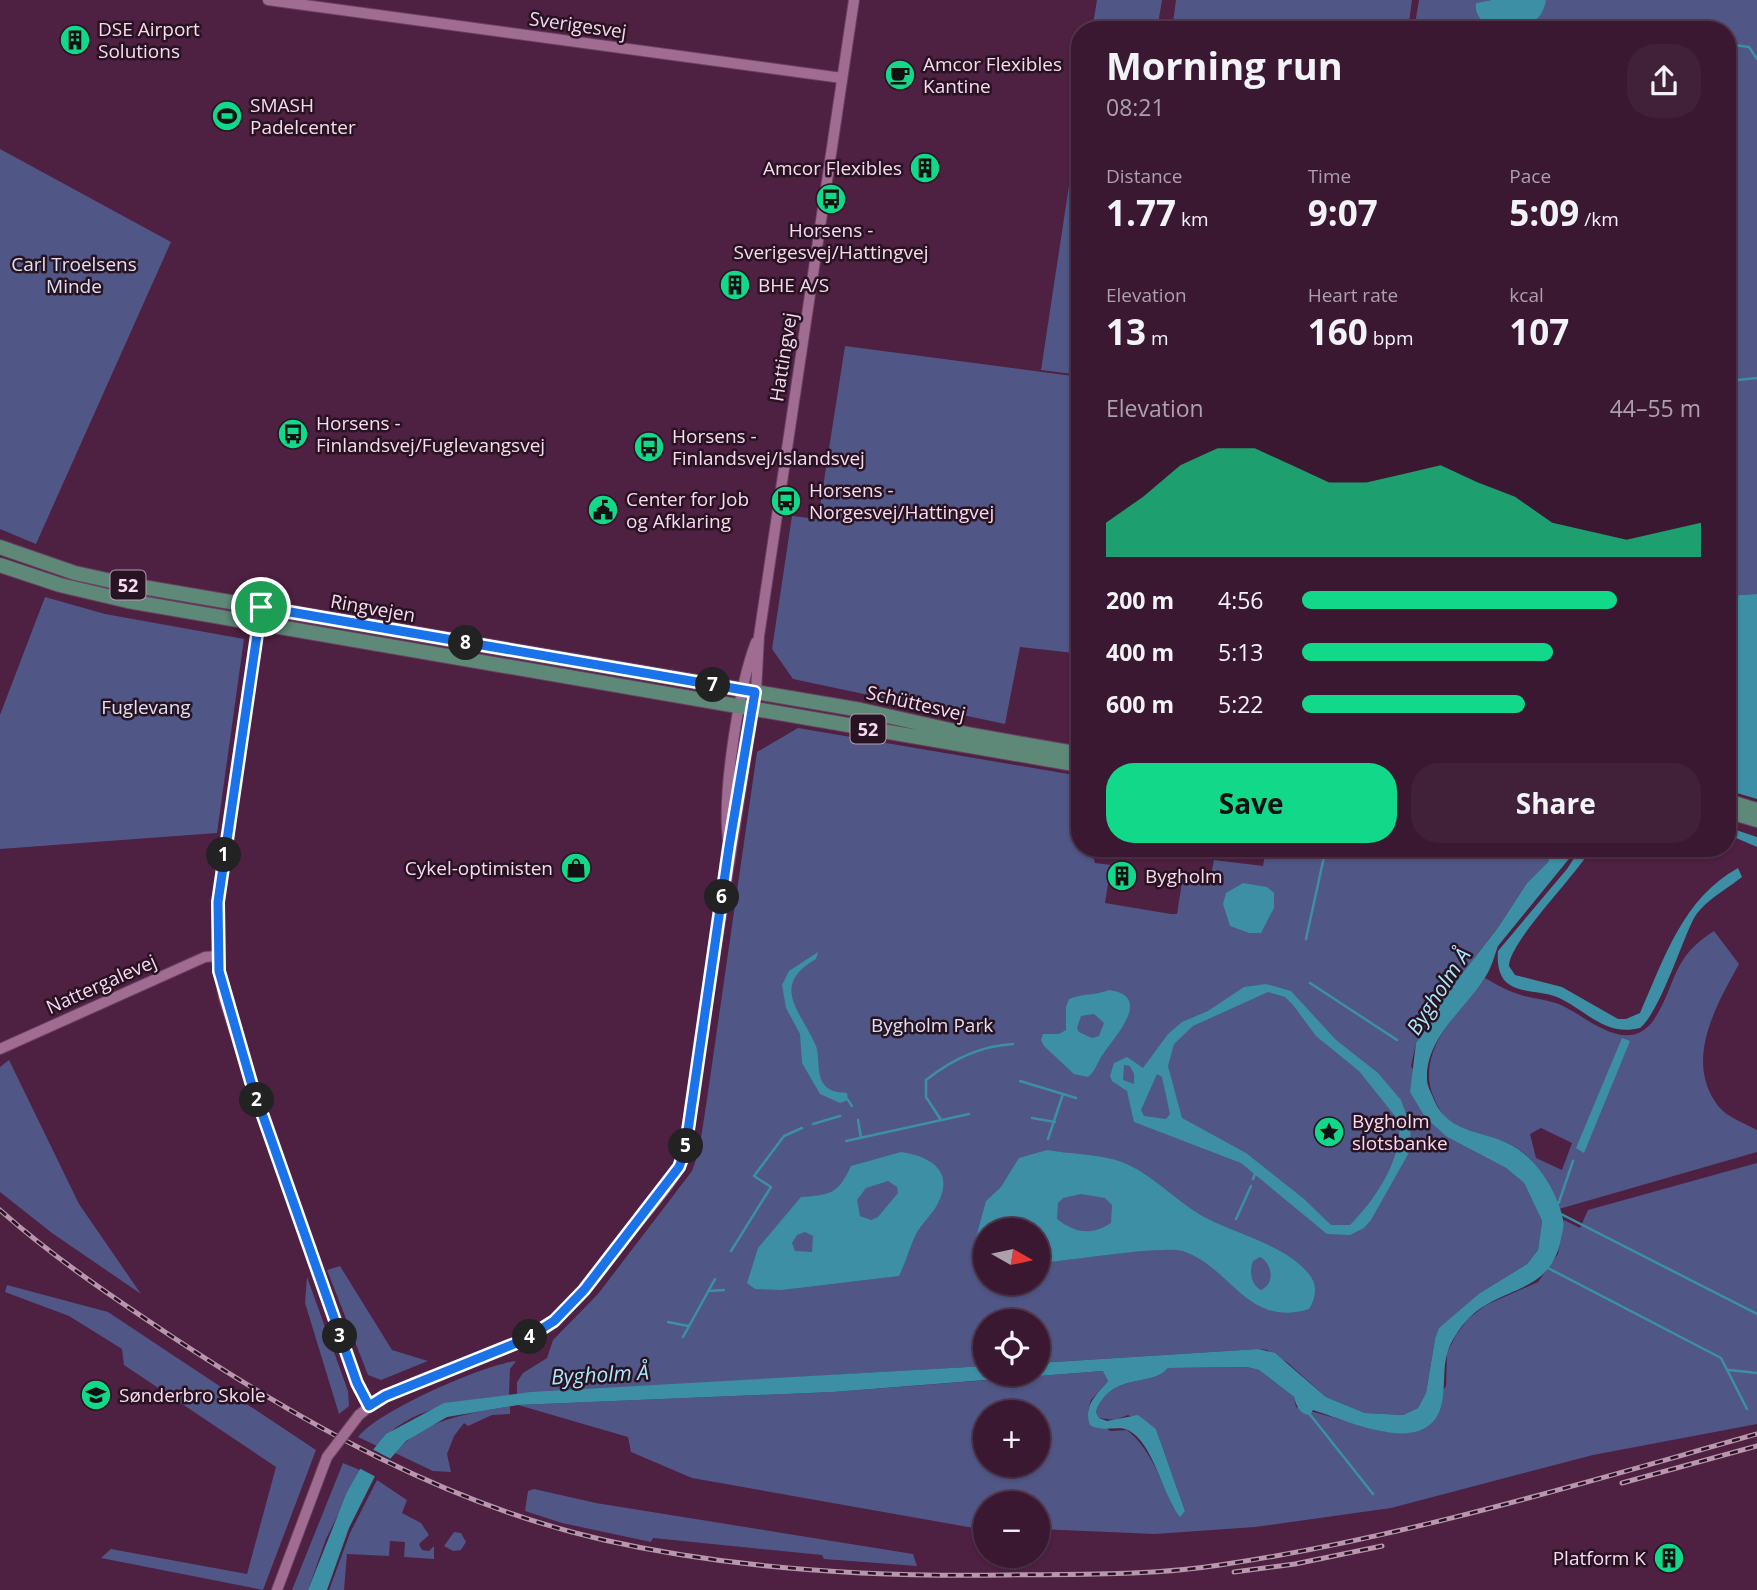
<!DOCTYPE html>
<html lang="en">
<head>
<meta charset="utf-8">
<style>
  :root { --surface:#3a1832; --page:#41213a; --text:#f1f3f6; --muted:#aba0ac; --line:#54374d; --accent:#12d98a }
  body { margin:0; font-family:"Open Sans",sans-serif; background:var(--page); color:var(--text); height:100vh; display:flex; flex-direction:column; font-size:26px; white-space:nowrap }
  * { box-sizing:border-box; margin:0 }
  p { font-size:23px; color:var(--muted) }
  .icon { flex:none; width:38px; height:38px; fill:none; stroke:currentColor; stroke-width:2; stroke-linecap:round; stroke-linejoin:round }
  .map { position:relative; flex:1; overflow:hidden }
  .sheet { position:absolute; left:1071px; top:21px; width:665px; height:836px; display:flex; flex-direction:column; background:var(--surface); border-radius:28px; box-shadow:0 2px 5px #0004,0 0 0 2px var(--line) }
  .sheet>* { flex:none }
  .needle { width:46px; rotate:99deg }
  .tools { position:absolute; left:973px; top:1218px; display:grid; gap:14px }
  .tools a { display:grid; place-items:center; width:77px; height:77px; border-radius:50%; background:var(--surface); box-shadow:0 2px 5px #0004,0 0 0 2px var(--line); font-size:35px }
  .pin { position:absolute; display:grid; place-items:center; width:60px; height:60px; color:#fff; margin:-30px; border:4px solid #fff; border-radius:50%; box-shadow:0 2px 7px #0007 }
  .km { position:absolute; width:35px; height:35px; margin:-18px; border-radius:50%; background:#222; color:#fff; font-size:19px; line-height:35px; text-align:center }
  .round { display:grid; place-items:center; flex:none; width:74px; height:74px; border-radius:28px; background:var(--page) }
  .summary { display:flex; align-items:center; justify-content:space-between; height:119px; padding:0 35px }
  h1 { font-size:38px; font-weight:700; line-height:52px }
  .metrics { display:grid; grid-template-columns:repeat(3,1fr); gap:10px; height:119px; padding:7px 35px }
  .metrics div { display:grid; align-content:center }
  .metrics b { font-size:35px; font-weight:700 }
  .metrics small { font-size:19px; font-weight:400 }
  .metrics p { font-size:19px }
  .chart { height:196px; padding:14px 35px }
  .chart p { display:flex; justify-content:space-between }
  .chart svg { width:100%; height:126px; margin-top:7px; fill:var(--accent); opacity:.7 }
  .primary-button { display:flex; gap:14px; margin-top:auto; padding:14px 35px }
  .primary-button a { flex:1; height:80px; border-radius:28px; background:var(--accent); color:#111; font-size:28px; font-weight:700; line-height:80px; text-align:center }
  .primary-button a+a { background:var(--page); color:var(--text) }
  ul { padding:0 35px; list-style:none; font-size:23px }
  li { display:grid; grid-template-columns:112px 84px 1fr; align-items:center; height:52px }
  li i { height:18px; border-radius:9px; background:var(--accent) }
  .map>svg:first-child { display:block }
  .green { fill:#505685; fill-rule:evenodd }
  .water { fill:#3c8fa5; fill-rule:evenodd }
  .pier { fill:#4e2042 }
  .lines { fill:none; stroke-linecap:round; stroke-linejoin:round }
  .stream { stroke:#3c8fa5; stroke-width:2.5 }
  .tertiary-casing { stroke:#694160; stroke-width:12 }
  .primary-casing { stroke:#694160; stroke-width:16 }
  .tertiary { stroke:#a06c91; stroke-width:10 }
  .primary { stroke:#5e8878; stroke-width:14 }
  .rail-casing { stroke:#b995ae; stroke-width:5 }
  .rail { stroke:#281322; stroke-width:2.5; stroke-dasharray:8; stroke-linecap:butt }
  .tertiary-bridge-casing { stroke:#694160; stroke-width:12; stroke-linecap:butt }
  .tertiary-bridge { stroke:#a06c91; stroke-width:10 }
  .route-casing { stroke:#fff; stroke-width:14 }
  .route { stroke:#1a73e8; stroke-width:9 }
  .labels { text-anchor:middle; dominant-baseline:central; stroke-width:5; stroke-linejoin:round; paint-order:stroke }
  .shield { fill:#281322; stroke:#ba9eb1; stroke-width:2 }
  .shield-label { font-size:18px; font-weight:bold; fill:#f8daee }
  .street-label { font-size:19px; fill:#f8daee; stroke:#281322 }
  .poi-label { font-size:19px; fill:#f8daee; stroke:#281322; text-anchor:start }
  .park-label { font-size:19px; fill:#dee1f2; stroke:#281322 }
  .water-label { font-size:21px; font-style:italic; fill:#aaeafd; stroke:#281322 }
</style>
</head>
<body>
<div class="map">
<svg width="1757" height="1590" viewBox="0 0 1757 1590">
  <rect width="100%" height="100%" fill="#4e2042"/>
  <path class="green" d="M1097,0H1162L1157,30H1092Z
    M1176,0H1412L1408,30H1172Z
    M1419,0H1491L1476,3L1484,21L1498,30H1414Z
    M1546,0H1757V594L1739,595L1727,602V30H1524L1535,24Z
    M1080,113V241C1069,252 1069,274 1080,286V375L1041,370Z
    M0,149L171,242L36,544L0,529Z
    M845,346L1080,377V610L1074,653L1020,647L1005,724L793,679L772,649L792,516L818,519Z
    M45,597L105,614L244,639L217,833L0,849V715Z
    M798,728L1080,776V849L1091,850L1095,863L1111,865L1105,903L1171,914H1177L1183,876L1210,880L1214,860L1263,866L1266,849H1552L1548,862L1527,883L1497,929L1454,984L1416,1043L1411,1066L1447,1137L1506,1168L1524,1183L1542,1221L1538,1250L1527,1264L1480,1293L1435,1339L1426,1393L1418,1408L1403,1415L1365,1413L1326,1397L1288,1363L1267,1350L1258,1349L1038,1363V1321H985V1366L517,1394V1382L523,1373L547,1358L553,1340L598,1294L692,1171L699,1151L707,1099L757,752ZM985,1230H1038V1283H985Z
    M1714,931L1739,964C1716,1006 1683,1062 1719,1107C1727,1117 1746,1124 1757,1130V1152L1559,1209C1549,1186 1539,1162 1517,1148C1497,1136 1471,1137 1452,1124C1445,1119 1437,1106 1434,1098C1414,1053 1458,1011 1485,978C1497,985 1510,992 1524,996C1536,999 1549,1000 1561,1005C1589,1018 1629,1058 1655,1018C1678,981 1671,958 1714,931ZM1541,1128L1572,1143L1562,1170L1536,1158L1530,1134Z
    M9,1060L79,1204L141,1294L52,1233L0,1192V1067Z
    M1757,1163V1424L1593,1455L1391,1508L1255,1527L1155,1534L1038,1529V1503H985V1530L692,1478L631,1452L628,1437L518,1405L833,1392L1104,1371L1108,1381L1091,1400L1088,1411L1110,1431L1127,1430C1152,1450 1161,1482 1174,1509L1185,1511L1156,1429L1128,1415L1115,1420L1099,1418L1096,1412C1111,1371 1152,1388 1168,1368L1247,1367L1259,1370L1294,1397L1296,1407L1382,1431L1411,1433L1446,1386L1447,1353L1456,1335L1468,1319L1486,1305L1538,1282L1558,1254L1564,1220L1580,1228L1588,1210ZM985,1412H1038V1465H985Z
    M340,1266L392,1350L428,1361L381,1380L368,1375L327,1270Z
    M307,1277L348,1391L349,1406L339,1414L305,1303Z
    M7,1285L108,1312L316,1450L263,1590L101,1558L111,1549L247,1574L276,1467L124,1365L122,1349L69,1316L5,1292Z
    M516,1361L510,1369L509,1395C463,1401 407,1407 377,1446L358,1437C378,1411 483,1365 516,1361Z
    M510,1406V1414L492,1415L468,1426L464,1423L454,1436L447,1454L451,1472L433,1471L395,1453C425,1418 467,1414 510,1406Z
    M343,1463L360,1470L326,1539L308,1590H292Z
    M377,1480L407,1500L402,1513L421,1523L429,1535L419,1544L422,1550L429,1551L434,1546V1559L404,1557L405,1542L390,1541L389,1556L347,1554L344,1590H329L350,1533Z
    M534,1489L596,1503L913,1554L917,1566L824,1559L822,1555L653,1538L651,1542L562,1523L525,1511L528,1491Z
    M454,1532L461,1533L466,1542L461,1550L453,1551L444,1546Z"/>
  <path class="water" d="M1491,0H1546C1539,45 1471,34 1476,3Z
    M1757,594V799L1727,790V602L1739,595Z
    M1727,827L1757,837V847L1727,834Z
    M1552,849H1577L1498,946C1494,957 1492,966 1486,976C1466,1009 1425,1037 1427,1080C1427,1086 1432,1094 1434,1100C1450,1137 1488,1129 1518,1149C1539,1163 1558,1194 1563,1219C1565,1225 1562,1233 1561,1239C1550,1295 1502,1285 1469,1318C1460,1327 1450,1342 1447,1354C1440,1378 1452,1417 1421,1430C1394,1442 1341,1419 1313,1410L1310,1415C1300,1415 1296,1405 1294,1397L1259,1370L1247,1367L1168,1368C1152,1388 1111,1371 1096,1412L1099,1418L1107,1421L1138,1415L1156,1429L1185,1511L1180,1517C1162,1495 1154,1443 1128,1430C1116,1425 1103,1433 1090,1425C1083,1406 1096,1395 1108,1381L1103,1371L833,1392L518,1405L447,1417L406,1441L375,1476L349,1528L327,1590H308L347,1492L367,1457L386,1434L444,1403L531,1392L985,1366V1374H1038V1363L1258,1349L1275,1353L1326,1397L1365,1413L1403,1415L1418,1408L1426,1393L1435,1339L1439,1328L1480,1293L1527,1264L1538,1250L1542,1221L1524,1183L1506,1168L1447,1137L1425,1117L1410,1092L1416,1043L1454,984L1497,929L1527,883L1548,862Z
    M1580,849H1591C1575,877 1509,942 1509,966L1515,975L1562,987L1618,1019H1626L1640,1013C1664,959 1683,898 1738,868L1742,877C1727,889 1702,902 1693,920C1681,944 1659,1013 1640,1028C1605,1037 1586,1010 1557,997C1542,991 1523,993 1510,985C1498,978 1497,962 1498,951L1567,869Z
    M1243,883L1267,887L1274,893V908L1261,933H1249L1230,926L1223,904L1226,893Z
    M818,952L816,959C769,986 801,1011 816,1046C821,1059 814,1082 831,1090C836,1093 842,1092 847,1093L848,1100L840,1103L820,1094L802,1063L800,1034L786,1008L782,985L789,971Z
    M1266,984L1291,991L1336,1040L1378,1073L1401,1100L1410,1125L1411,1149L1371,1220L1364,1228L1350,1235L1327,1234L1241,1163L1134,1122L1127,1091L1112,1081L1110,1076L1114,1063L1127,1057L1143,1068L1168,1034L1182,1022L1208,1011L1244,987ZM1268,992L1285,997L1293,1005L1316,1036L1359,1071L1399,1121C1403,1158 1376,1199 1350,1225H1331L1304,1199L1246,1153L1182,1118L1168,1066L1174,1044L1193,1026ZM1124,1065L1130,1066L1134,1074V1084L1123,1080ZM1157,1074L1162,1077L1170,1114L1166,1119L1144,1116L1141,1110Z
    M1109,990C1154,996 1115,1036 1103,1054C1097,1062 1096,1071 1088,1077L1074,1074L1044,1046L1041,1040L1043,1034H1059L1066,1030V1007L1069,999C1083,993 1095,996 1109,990ZM1094,1014L1104,1023L1099,1036L1092,1038L1079,1032L1077,1028L1081,1016Z
    M1622,1038L1630,1041L1584,1153L1576,1148Z
    M1047,1150C1069,1154 1094,1154 1116,1160C1151,1171 1174,1201 1206,1218C1238,1235 1284,1244 1309,1274C1318,1285 1316,1298 1309,1309C1247,1328 1232,1268 1183,1251C1163,1245 1066,1261 1038,1263V1230H985V1266L973,1263L971,1256L986,1201L1001,1187L1019,1158ZM1081,1194L1105,1198L1112,1205L1111,1223C1091,1236 1075,1233 1057,1219L1058,1203L1063,1198ZM1260,1257C1273,1264 1275,1284 1261,1290C1251,1285 1249,1271 1253,1261Z
    M901,1152C929,1156 955,1170 938,1203C933,1214 922,1223 916,1234C909,1248 906,1262 899,1276L781,1290L755,1289L747,1283L758,1248L801,1197C831,1195 838,1194 851,1166ZM888,1181L897,1187L898,1193L878,1217L871,1220L860,1216L857,1200L866,1188ZM805,1232L813,1236L812,1252L795,1251L792,1243L797,1235Z"/>
  <path class="pier" d="M370,1448L393,1460L378,1478L357,1467Z"/>
  <g class="lines">
    <path class="stream" d="M1727,44L1749,47L1757,59
      M1727,381L1757,378
      M1339,849H1342
      M1306,939L1324,857L1331,849
      M1310,983L1397,1040
      M1020,1081L1076,1098
      M848,1100L852,1106
      M1032,1118L1055,1122
      M858,1120L861,1138
      M941,1120L926,1097V1080C951,1060 980,1046 1013,1044
      M813,1124L840,1116
      M1048,1139L1063,1094
      M846,1141L969,1114
      M1253,1179L1255,1174
      M1555,1206L1559,1202L1573,1161
      M1561,1214L1757,1314
      M1236,1219L1251,1186
      M731,1251L771,1187L754,1176L784,1136L802,1128
      M1548,1268L1721,1358L1747,1409
      M708,1291L724,1290
      M668,1322L688,1326
      M683,1337L715,1279
      M1729,1370L1757,1373
      M1308,1412L1373,1494"/>
    <g class="tertiary-casing">
      <path id="tertiary" d="M268,0L842,78
        M261,607L218,902L219,971L224,998L251,1082L357,1383L369,1406
        M728,840C722,793 739,686 756,642
        M0,1049L205,957L217,956
        M359,1415C398,1380 476,1363 525,1340C572,1317 604,1265 636,1225C653,1204 672,1184 683,1159L756,692L759,636L854,0
        M277,1590L327,1457"/>
    </g>
    <g class="primary-casing">
      <path id="primary" d="M0,547L75,573L125,584L861,710L972,735L1080,754
        M0,565L60,585L128,601L1080,765
        M1727,801L1757,810
        M1727,811L1757,820"/>
    </g>
    <use href="#tertiary" class="tertiary"/>
    <use href="#primary" class="primary"/>
    <g class="rail-casing">
      <path id="rail" d="M0,1210C54,1258 114,1298 174,1338C306,1425 449,1505 604,1540C732,1569 874,1577 1005,1575C1077,1574 1149,1576 1220,1565C1403,1538 1579,1484 1757,1434
        M1622,1483L1757,1446
        M1234,1572L1295,1564L1382,1546"/>
    </g>
    <use href="#rail" class="rail"/>
    <g class="tertiary-bridge-casing">
      <path id="tertiary-bridge" d="M327,1457L359,1415"/>
    </g>
    <use href="#tertiary-bridge" class="tertiary-bridge"/>
  </g>
  <g class="lines">
    <g class="route-casing">
      <path id="route" d="M261,607L755,692L729,847L685,1151L679,1167L584,1290L554,1321L524,1340L385,1396L369,1406L357,1383L251,1082L219,971L218,902Z"/>
    </g>
    <use href="#route" class="route"/>
  </g>
  <defs>
    <g id="building-disc" transform="scale(1.575)"><circle r="9.5" fill="#12d98a" stroke="#281322"/><path d="M-4-6H4V6H1V3H-1V6H-4ZM-2.5-4.3h1.7v1.8h-1.7ZM.8-4.3h1.7v1.8H.8ZM-2.5-1h1.7V.8h-1.7ZM.8-1h1.7V.8H.8Z" fill="#111"/></g>
    <g id="cafe-disc" transform="scale(1.575)"><circle r="9.5" fill="#12d98a" stroke="#281322"/><path d="M-5.5-4.5H6V0H3Q3 3.5 0 3.5H-2.5Q-5.5 3.5-5.5 0ZM3-3.2v2h1.7v-2ZM-6 4.5H4V6H-6Z" fill="#111"/></g>
    <g id="stadium-disc" transform="scale(1.575)"><circle r="9.5" fill="#12d98a" stroke="#281322"/><path d="M0-5a6.5 5 0 1 0 0 10a6.5 5 0 1 0 0-10ZM-3.5-1.8h7v3.6h-7Z" fill="#111"/></g>
    <g id="bus-disc" transform="scale(1.575)"><circle r="9.5" fill="#12d98a" stroke="#281322"/><path d="M-5-6H5V4H4V6H2V4H-2V6H-4V4H-5ZM-3.5-4V0h7V-4ZM-3.5 1.2v1.5H-2V1.2ZM2 1.2v1.5H3.5V1.2Z" fill="#111"/></g>
    <g id="civic-disc" transform="scale(1.575)"><circle r="9.5" fill="#12d98a" stroke="#281322"/><path d="M-.6-6.5H3V-4.5H.6V-3L4-1V1h2V6H-6V1h2V-1L-.6-3ZM-1.2 2.5V6h2.4V2.5Z" fill="#111"/></g>
    <g id="shop-disc" transform="scale(1.575)"><circle r="9.5" fill="#12d98a" stroke="#281322"/><path d="M-5-2.5h2.3a2.7 3.5 0 0 1 5.4 0H5L5.5 6h-11ZM-1.5-2.5h3a1.5 2.3 0 0 0-3 0Z" fill="#111"/></g>
    <g id="sight-disc" transform="scale(1.575)"><circle r="9.5" fill="#12d98a" stroke="#281322"/><path d="M0-6L1.8-2.2L6-1.7L2.9 1.2L3.7 5.4L0 3.3L-3.7 5.4L-2.9 1.2L-6-1.7L-1.8-2.2Z" fill="#111"/></g>
    <g id="school-disc" transform="scale(1.575)"><circle r="9.5" fill="#12d98a" stroke="#281322"/><path d="M0-5L7-2L0 1L-7-2ZM-4 1L0 2.5L4 1V4Q0 6-4 4Z" fill="#111"/></g>
  </defs>
  <g fill-rule="evenodd">
    <use href="#building-disc" x="75" y="40"/>
    <use href="#cafe-disc" x="900" y="75"/>
    <use href="#stadium-disc" x="227" y="116"/>
    <use href="#building-disc" x="925" y="168"/>
    <use href="#bus-disc" x="831" y="199"/>
    <use href="#building-disc" x="735" y="285"/>
    <use href="#bus-disc" x="293" y="434"/>
    <use href="#bus-disc" x="649" y="447"/>
    <use href="#bus-disc" x="786" y="501"/>
    <use href="#civic-disc" x="603" y="510"/>
    <use href="#shop-disc" x="576" y="868"/>
    <use href="#building-disc" x="1122" y="876"/>
    <use href="#sight-disc" x="1329" y="1132"/>
    <use href="#school-disc" x="96" y="1395"/>
    <use href="#building-disc" x="1669" y="1558"/>
  </g>
  <g class="labels">
    <g class="shield">
      <rect x="110.5" y="570.5" width="35" height="29" rx="5"/>
      <rect x="850.5" y="714.5" width="35" height="29" rx="5"/>
    </g>
    <g class="shield-label">
      <text x="128" y="585">52</text>
      <text x="868" y="729">52</text>
    </g>
    <g class="street-label">
      <text transform="translate(578 25) rotate(8)">Sverigesvej</text>
      <text transform="translate(783 357) rotate(-81)">Hattingvej</text>
      <text transform="translate(373 608) rotate(10)">Ringvejen</text>
      <text transform="translate(916 703) rotate(13)">Schüttesvej</text>
      <text transform="translate(101 984) rotate(-24)">Nattergalevej</text>
    </g>
    <g class="poi-label">
      <text x="98" y="29">DSE Airport<tspan x="98" dy="22">Solutions</tspan></text>
      <text x="923" y="64">Amcor Flexibles<tspan x="923" dy="22">Kantine</tspan></text>
      <text x="250" y="105">SMASH<tspan x="250" dy="22">Padelcenter</tspan></text>
      <text x="902" y="168" text-anchor="end">Amcor Flexibles</text>
      <text x="831" y="230" text-anchor="middle">Horsens -<tspan x="831" dy="22">Sverigesvej/Hattingvej</tspan></text>
      <text x="758" y="285">BHE A/S</text>
      <text x="316" y="423">Horsens -<tspan x="316" dy="22">Finlandsvej/Fuglevangsvej</tspan></text>
      <text x="672" y="436">Horsens -<tspan x="672" dy="22">Finlandsvej/Islandsvej</tspan></text>
      <text x="809" y="490">Horsens -<tspan x="809" dy="22">Norgesvej/Hattingvej</tspan></text>
      <text x="626" y="499">Center for Job<tspan x="626" dy="22">og Afklaring</tspan></text>
      <text x="553" y="868" text-anchor="end">Cykel-optimisten</text>
      <text x="1145" y="876">Bygholm</text>
      <text x="1352" y="1121">Bygholm<tspan x="1352" dy="22">slotsbanke</tspan></text>
      <text x="119" y="1395">Sønderbro Skole</text>
      <text x="1646" y="1558" text-anchor="end">Platform K</text>
    </g>
    <g class="park-label">
      <text x="74" y="264">Carl Troelsens<tspan x="74" dy="22">Minde</tspan></text>
      <text x="146" y="707">Fuglevang</text>
      <text x="932" y="1025">Bygholm Park</text>
    </g>
    <g class="water-label">
      <text transform="translate(1438 991) rotate(-57)">Bygholm Å</text>
      <text transform="translate(600 1374) rotate(-3)">Bygholm Å</text>
    </g>
  </g>
</svg>
<div class="tools">
<a><svg class="needle" viewBox="-14 -14 28 28"><path d="M0-13l5 13h-10z" fill="#e53935"/><path d="M0 13l5-13h-10z" fill="#aba0ac"/></svg></a>
<a><svg class="icon" aria-label="locate" viewBox="0 0 24 24"><circle cx="12" cy="12" r="6"/><path d="M12 2v4M12 18v4M2 12h4M18 12h4"/></svg></a>
<a>+</a>
<a>−</a>
</div>
<div class="pin" style="left:261px;top:607px;background:#1e9e55"><svg class="icon" aria-label="arrive" viewBox="0 0 24 24"><path d="M6 21V4h12l-3 4 3 4H6"/></svg></div>
<b class="km" style="left:224px;top:855px">1</b>
<b class="km" style="left:257px;top:1100px">2</b>
<b class="km" style="left:340px;top:1336px">3</b>
<b class="km" style="left:530px;top:1337px">4</b>
<b class="km" style="left:686px;top:1146px">5</b>
<b class="km" style="left:722px;top:897px">6</b>
<b class="km" style="left:713px;top:685px">7</b>
<b class="km" style="left:466px;top:643px">8</b>
<section class="sheet">
<div class="summary"><div><h1>Morning run</h1><p>08:21</p></div><a class="round"><svg class="icon" aria-label="share" viewBox="0 0 24 24"><path d="M12 15V3M7 8l5-5 5 5M5 13v7h14v-7"/></svg></a></div>
<div class="metrics">
<div><p>Distance</p><b>1.77<small> km</small></b></div>
<div><p>Time</p><b>9:07</b></div>
<div><p>Pace</p><b>5:09<small> /km</small></b></div>
</div>
<div class="metrics">
<div><p>Elevation</p><b>13<small> m</small></b></div>
<div><p>Heart rate</p><b>160<small> bpm</small></b></div>
<div><p>kcal</p><b>107</b></div>
</div>
<div class="chart"><p><span>Elevation</span>44–55 m</p>
<svg viewBox="0 0 160 44" preserveAspectRatio="none"><path d="M0 44V32L10 23L20 12L30 6L40 6L50 12L60 18L70 18L80 15L90 12L100 18L110 23L120 32L130 35L140 38L150 35L160 32V44z"/></svg>
</div>
<ul>
<li><b>200 m</b>4:56<i style="width:79%"></i></li>
<li><b>400 m</b>5:13<i style="width:63%"></i></li>
<li><b>600 m</b>5:22<i style="width:56%"></i></li>
</ul>
<div class="primary-button"><a>Save</a><a>Share</a></div>
</section>
</div>
</body>
</html>
